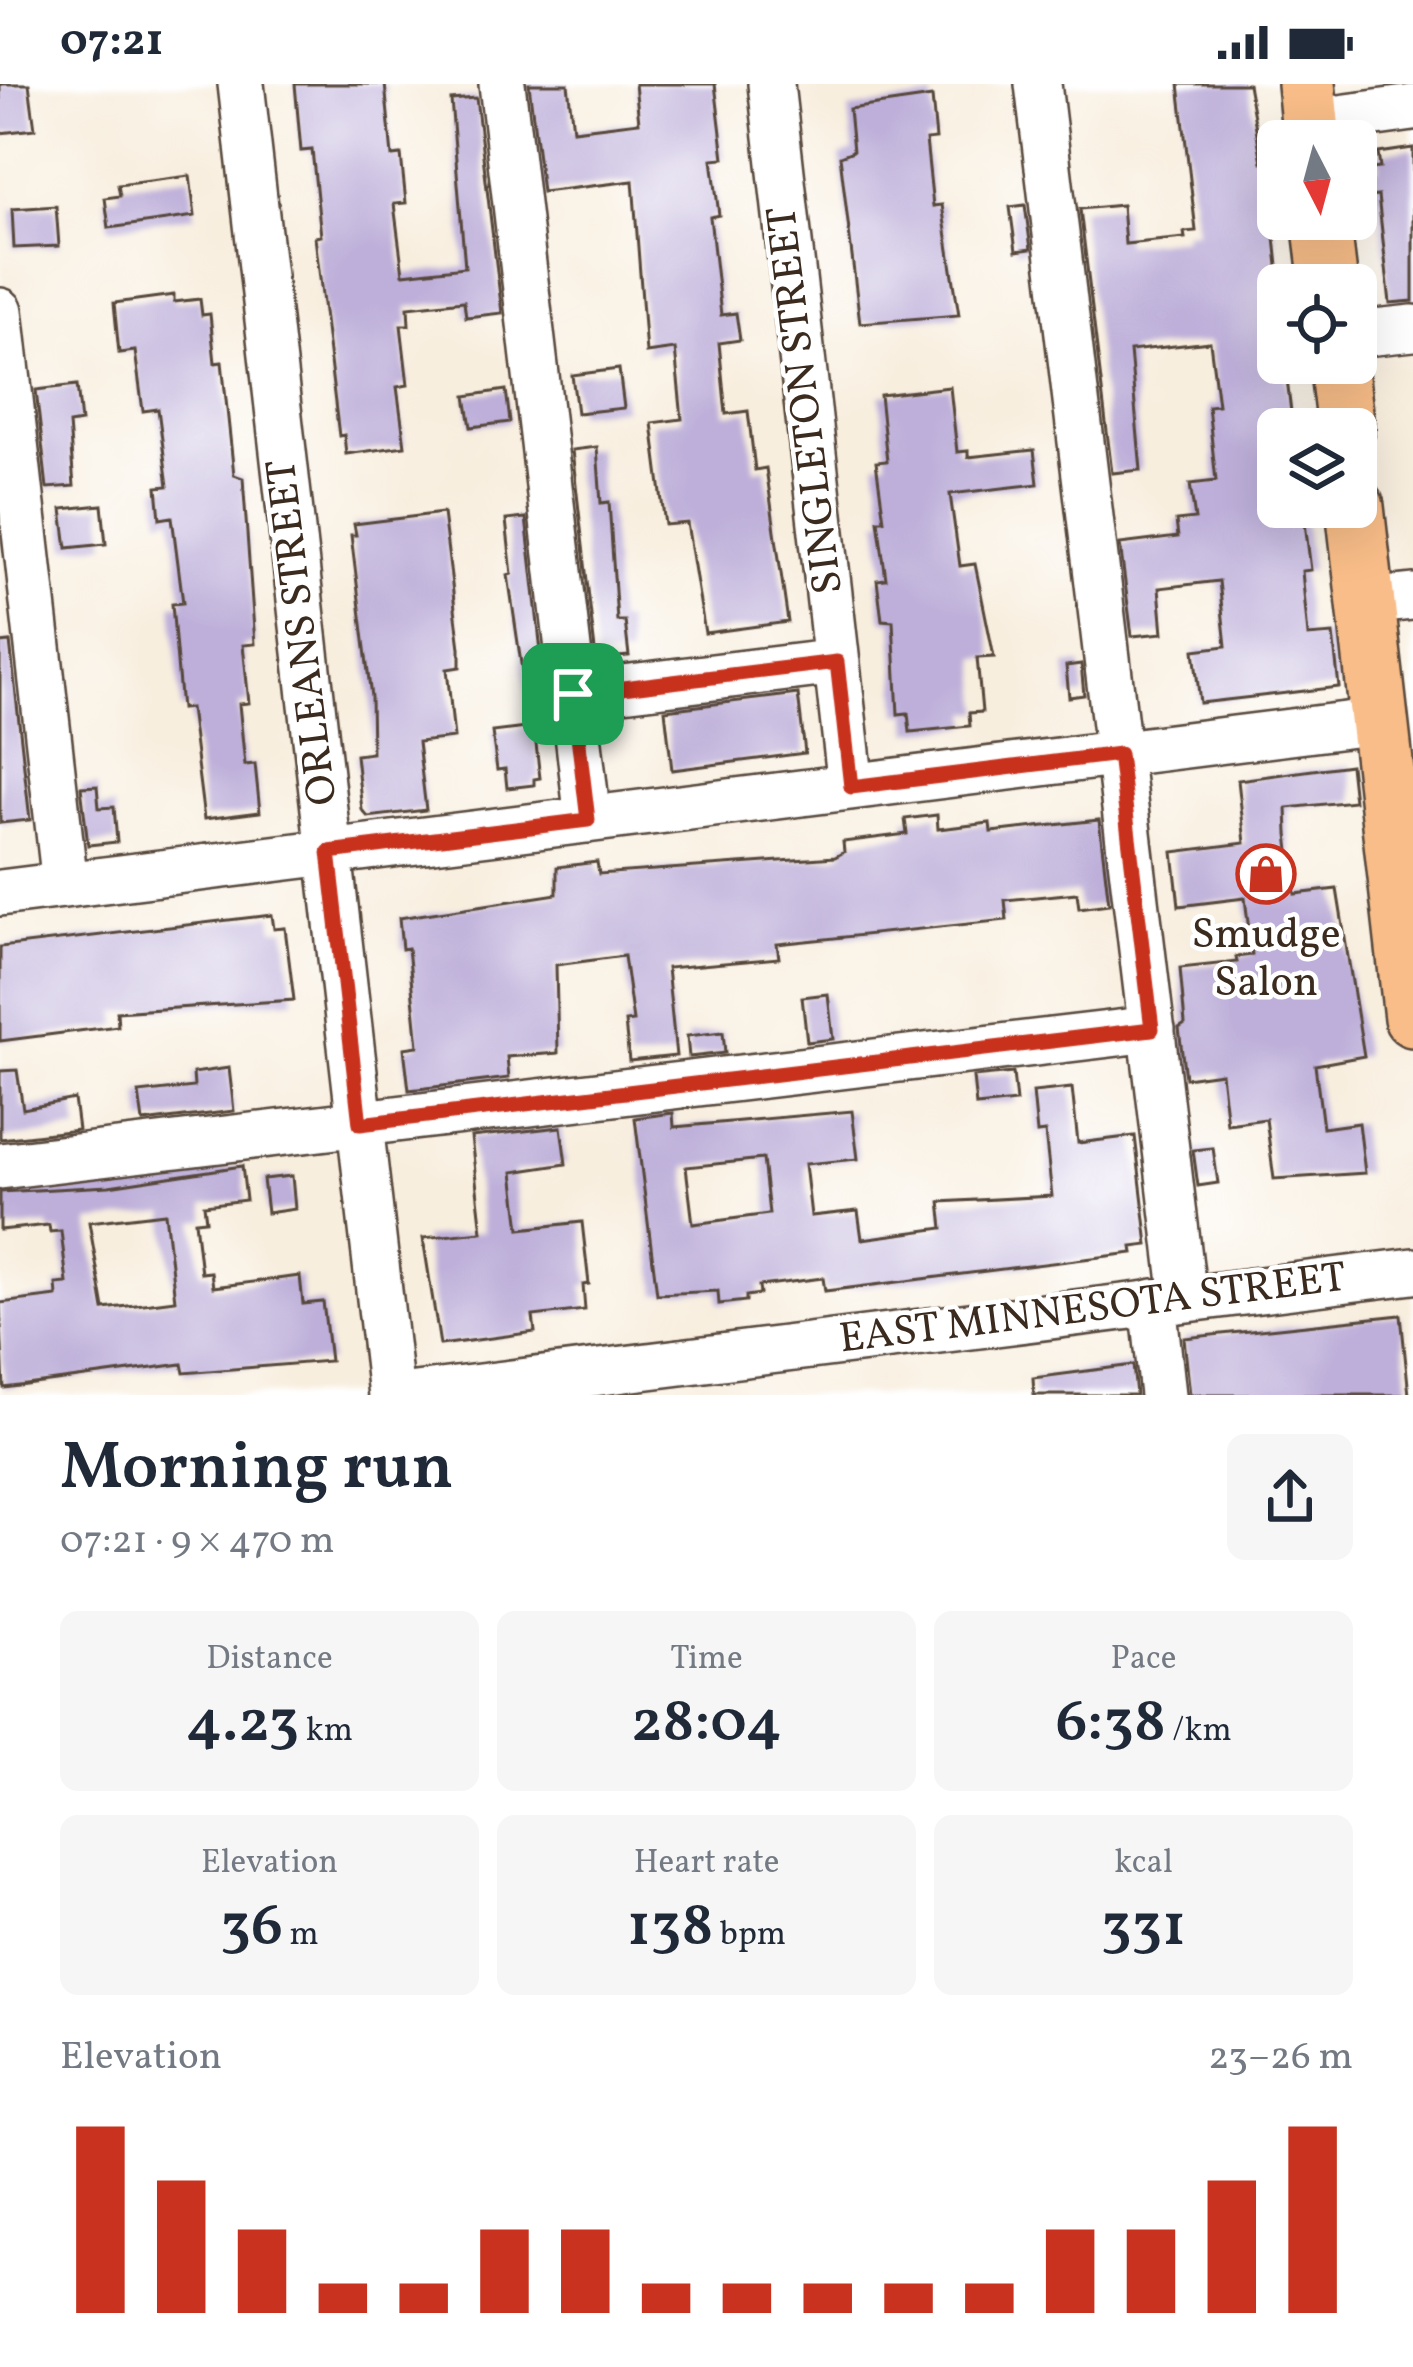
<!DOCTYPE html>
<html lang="en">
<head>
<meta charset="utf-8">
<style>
  :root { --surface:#fff; --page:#f6f6f7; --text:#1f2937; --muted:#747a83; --accent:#c8321e }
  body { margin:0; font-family:Vollkorn,serif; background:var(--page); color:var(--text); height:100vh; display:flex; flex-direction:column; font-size:45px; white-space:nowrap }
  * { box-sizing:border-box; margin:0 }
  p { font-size:39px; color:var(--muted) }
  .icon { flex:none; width:66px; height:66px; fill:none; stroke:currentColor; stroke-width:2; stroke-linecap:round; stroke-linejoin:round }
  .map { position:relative; height:1311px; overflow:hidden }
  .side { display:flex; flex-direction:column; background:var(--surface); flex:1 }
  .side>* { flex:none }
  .needle { width:78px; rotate:174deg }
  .buttons { position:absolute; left:1257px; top:36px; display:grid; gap:24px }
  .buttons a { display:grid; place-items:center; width:120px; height:120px; border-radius:18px; background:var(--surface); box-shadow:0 12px 48px #0002; font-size:60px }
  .pin { position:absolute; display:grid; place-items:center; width:102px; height:102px; color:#fff; margin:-51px; border-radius:24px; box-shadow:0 6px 18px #0006 }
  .round { display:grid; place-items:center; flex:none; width:126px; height:126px; border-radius:18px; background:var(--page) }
  .overview { display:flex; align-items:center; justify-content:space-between; height:204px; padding:0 60px }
  h1 { font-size:66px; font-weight:600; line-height:90px }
  .metrics { display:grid; grid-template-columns:repeat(3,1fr); gap:18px; height:204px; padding:12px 60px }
  .metrics div { display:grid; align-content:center; border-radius:18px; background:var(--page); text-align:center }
  .metrics b { font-size:60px; font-weight:600 }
  .metrics small { font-size:33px; font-weight:400 }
  .metrics p { font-size:33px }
  .chart { height:336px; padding:24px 60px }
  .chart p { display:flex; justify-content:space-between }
  .chart svg { width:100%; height:216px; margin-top:12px; stroke:var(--accent); stroke-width:6 }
  .status { display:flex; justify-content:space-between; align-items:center; height:84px; padding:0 60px; background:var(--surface); direction:ltr }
  .status svg { height:33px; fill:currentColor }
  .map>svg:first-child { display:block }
  .building { fill:#bdafd9; fill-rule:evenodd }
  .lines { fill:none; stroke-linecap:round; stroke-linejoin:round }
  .minor-casing { stroke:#57473b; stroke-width:50 }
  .major-casing { stroke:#57473b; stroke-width:62 }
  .minor { stroke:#fff; stroke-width:45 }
  .major { stroke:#f8bd88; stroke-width:57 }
  .route-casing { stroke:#fff; stroke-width:24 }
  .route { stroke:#c8321e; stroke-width:15 }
  .labels { text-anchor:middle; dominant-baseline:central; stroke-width:9; stroke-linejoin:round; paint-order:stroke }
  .street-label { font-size:42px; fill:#3b2a1e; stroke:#fff }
  .poi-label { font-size:42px; fill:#3b2a1e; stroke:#fff }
</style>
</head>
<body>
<div class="status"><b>07:21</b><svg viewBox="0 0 49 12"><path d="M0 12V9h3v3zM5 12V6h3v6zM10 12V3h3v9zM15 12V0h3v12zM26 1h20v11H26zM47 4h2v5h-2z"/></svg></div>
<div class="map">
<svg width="1413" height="1311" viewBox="0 0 1413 1311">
  <rect width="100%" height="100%" fill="#fff"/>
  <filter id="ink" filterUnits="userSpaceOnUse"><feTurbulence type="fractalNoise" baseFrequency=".00833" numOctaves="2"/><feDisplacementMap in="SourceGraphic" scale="24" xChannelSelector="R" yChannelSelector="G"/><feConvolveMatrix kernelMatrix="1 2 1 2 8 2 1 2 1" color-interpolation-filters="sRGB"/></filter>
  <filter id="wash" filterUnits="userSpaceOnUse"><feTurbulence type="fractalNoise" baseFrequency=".004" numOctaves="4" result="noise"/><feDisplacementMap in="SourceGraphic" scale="48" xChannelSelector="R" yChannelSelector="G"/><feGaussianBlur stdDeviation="2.7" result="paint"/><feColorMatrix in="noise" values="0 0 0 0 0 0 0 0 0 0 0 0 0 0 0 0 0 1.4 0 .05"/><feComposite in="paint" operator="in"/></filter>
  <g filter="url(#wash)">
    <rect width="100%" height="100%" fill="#f8eede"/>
    <g id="blocks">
      <path class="building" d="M0,0H29L35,45L0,49Z
        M295,0H385L392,72L401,71L406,119L394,120L403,190L465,183L451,16L476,14L502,229L466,233L464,217L408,223L409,241H401L408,301L397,303L405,362L346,370L344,351L339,352L315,153L321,152L312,66L301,67Z
        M529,0H568L573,46L639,38L635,0H715L724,74L712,75L719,131L710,133L721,231L736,229L740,256L719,259L726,330L748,327L755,386L766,384L788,538L705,549L687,439L665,441L652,339L682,335L675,265L646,269L633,97L542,108Z
        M1179,0H1248L1262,78L1275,77L1278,115L1271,116L1280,201L1278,279H1285L1293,345H1278V423H1303L1311,486L1302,487L1308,552L1333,550L1339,603L1200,619L1194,566L1226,562L1219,497L1159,504L1163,549L1132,552L1120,460L1178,453L1176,437L1195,435L1190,400L1216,397L1208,322L1218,321L1210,258L1130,267L1141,386L1112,389L1080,125L1122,121L1125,160L1185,154L1184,148L1196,147Z
        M932,13L936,55L926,56L933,122L942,121L959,231L860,239L840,72L853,67L849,25Z
        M1413,64V217L1390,219L1378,112L1359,114L1356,87L1380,84L1378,69Z
        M190,92L195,132L109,144L105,114L120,112L118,101Z
        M1025,121L1031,165L1016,167L1010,123Z
        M56,122L59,162L14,164L12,125Z
        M174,211V218L200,215L202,231L210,230L215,279L222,278L234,391L243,394L255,560L243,561L249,619L239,620L245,681L255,680L260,728L204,735L190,624L181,625L172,520L183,519L172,433L160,435L157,403L168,402L158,325L143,327L135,267L119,269L114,219Z
        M619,285L624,324L577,329L572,291Z
        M77,301L81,338L69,340L74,402L47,404L36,306Z
        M950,303L957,368L968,367V373L1034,366L1038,400L950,410L960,482L975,480L994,573L977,574L982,628L969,629L970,642L910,648L908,629L898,630L893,537L882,536L877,496L886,495L878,436H884L876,378L887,377L880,311Z
        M506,306L510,338L471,343L466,312Z
        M597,363L601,419L609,418L617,537H625L629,572L596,575L572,366Z
        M102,421L106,460L67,464L62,425Z
        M443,429L460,564V583L447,585L454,654L418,658L426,726L368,733L362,726L356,671L372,669L371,613L351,451H356L354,440Z
        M526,434L549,639L530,641L508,491L512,490L506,436Z
        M10,558L30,736L0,739V559Z
        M1081,580L1084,611L1069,613L1066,582Z
        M798,610L805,669L672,686L665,626Z
        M534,643L540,694L534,695V701L507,704L505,685L497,686L492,648Z
        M1350,681L1354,717L1287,724L1288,750L1295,810L1337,805L1364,972L1315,981L1323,1044L1359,1039L1365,1089L1274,1095L1266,1035L1227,1040L1221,989L1185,994L1179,944L1185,940L1180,884L1237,878L1236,873L1252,871L1245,814L1179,822L1173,768L1245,759L1238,696Z
        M97,702L99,724L114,723L117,758L88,761L81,703Z
        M937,731L938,745L990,739L991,748L1099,736L1109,820L1079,824L1077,809L1005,816L1007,836L777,860L779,874L667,884L676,972L629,977L625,938L633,937L624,872L556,881L558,969L507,973L509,994L409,1006L404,964L418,962L408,864L402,865L399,834L557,810V783L597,778L599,790L835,773L844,768L843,758L907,750L905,735Z
        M272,831L274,845L285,844L294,916L117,928L118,942L0,957V863Z
        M828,910L833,955L807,958L802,913Z
        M723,948L725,969L689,973L687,952Z
        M229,984L234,1027L143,1038L139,1009L194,1003L193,989Z
        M17,986L23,1025L74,1015L78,1046L0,1055V987Z
        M1013,989L1016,1018L976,1022L973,993Z
        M1072,1004L1078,1059L1135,1052L1148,1161L1132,1163L1133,1169L825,1207L823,1194L759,1202L760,1210L746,1212V1217L719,1220L718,1207L657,1210L635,1034L673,1029L674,1043L852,1027L858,1075L805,1080L811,1132L858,1127L862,1155L943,1144L940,1118L1052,1112L1045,1048L1037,1049L1033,1008ZM763,1075L769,1130L693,1140L686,1083Z
        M561,1043L566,1080L513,1088L520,1145L582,1138L589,1200L583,1201L585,1226L533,1232L535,1248L440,1261L423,1154L482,1148L471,1053Z
        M1213,1064L1218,1099L1198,1102L1193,1066Z
        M242,1082L246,1116L204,1121L206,1136L195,1137L201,1189L211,1188L213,1203L300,1192L303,1220L323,1218L330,1277L184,1289L182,1280L4,1304L0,1219L57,1212L56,1200L67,1199L61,1147L50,1148L49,1141L0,1146V1108L109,1102ZM165,1129L175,1216L104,1225L89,1138Z
        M292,1092L295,1125L267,1129L263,1095Z
        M1401,1231L1409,1311H1190L1184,1254Z
        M1133,1281L1136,1311H1034L1033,1294Z"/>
    </g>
  </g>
  <g filter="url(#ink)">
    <use href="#blocks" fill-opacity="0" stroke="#57473b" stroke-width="3"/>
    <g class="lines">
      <g class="minor-casing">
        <path id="minor" d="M241,0L391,1311
          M502,0L588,736
          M771,0L851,703
          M1038,0L1184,1215
          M1310,38L1413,24
          M0,227L65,801
          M1356,250L1413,244
          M1366,518L1413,513
          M573,610L837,578
          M0,809L1378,637
          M0,1082L1152,945
          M1153,1218L1163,1311
          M415,1311L1413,1187"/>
      </g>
      <g class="major-casing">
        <path id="major" d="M1306,0L1312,57
          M1321,135L1329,201
          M1338,279L1346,345
          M1355,423L1413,934"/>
      </g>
      <use href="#minor" class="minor"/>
      <use href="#major" class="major"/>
    </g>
  </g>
  <g class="lines" filter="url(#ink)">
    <g class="route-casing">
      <path id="route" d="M837,578L851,703L1119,670L1152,945L360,1040L329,768L588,736L573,610Z"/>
    </g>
    <use href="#route" class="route"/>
  </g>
  <defs>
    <g id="shop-ring" transform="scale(3)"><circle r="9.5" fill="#fff" stroke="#c8321e" stroke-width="1.5"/><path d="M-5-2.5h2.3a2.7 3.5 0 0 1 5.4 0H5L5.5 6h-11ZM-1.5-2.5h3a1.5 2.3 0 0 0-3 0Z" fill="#c8321e"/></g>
  </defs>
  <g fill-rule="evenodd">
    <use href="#shop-ring" x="1266" y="790"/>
  </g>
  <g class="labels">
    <g class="street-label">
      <text transform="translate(807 316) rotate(-97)">SINGLETON STREET</text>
      <text transform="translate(304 548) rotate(-97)">ORLEANS STREET</text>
      <text transform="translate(1093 1226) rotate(-7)">EAST MINNESOTA STREET</text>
    </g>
    <g class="poi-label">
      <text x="1266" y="852">Smudge<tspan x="1266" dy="48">Salon</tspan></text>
    </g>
  </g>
</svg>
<div class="buttons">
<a><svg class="needle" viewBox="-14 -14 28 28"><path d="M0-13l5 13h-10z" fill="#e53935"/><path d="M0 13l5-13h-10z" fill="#747a83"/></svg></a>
<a><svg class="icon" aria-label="locate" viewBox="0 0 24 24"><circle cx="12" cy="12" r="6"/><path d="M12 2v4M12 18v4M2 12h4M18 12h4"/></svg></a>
<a><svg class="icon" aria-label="layers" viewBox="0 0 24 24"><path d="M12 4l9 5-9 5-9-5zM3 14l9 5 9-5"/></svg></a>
</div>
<div class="pin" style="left:573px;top:610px;background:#1e9e55"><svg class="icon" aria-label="arrive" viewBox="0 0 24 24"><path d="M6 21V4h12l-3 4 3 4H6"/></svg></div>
</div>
<section class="side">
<div class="overview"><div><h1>Morning run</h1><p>07:21 · 9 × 470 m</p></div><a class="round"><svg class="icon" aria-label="share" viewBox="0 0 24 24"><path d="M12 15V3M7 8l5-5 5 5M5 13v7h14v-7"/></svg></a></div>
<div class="metrics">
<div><p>Distance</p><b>4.23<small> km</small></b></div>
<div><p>Time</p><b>28:04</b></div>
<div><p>Pace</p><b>6:38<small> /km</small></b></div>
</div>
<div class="metrics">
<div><p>Elevation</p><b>36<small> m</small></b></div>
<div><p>Heart rate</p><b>138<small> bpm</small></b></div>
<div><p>kcal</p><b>331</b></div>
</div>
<div class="chart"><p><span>Elevation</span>23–26 m</p>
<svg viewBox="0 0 160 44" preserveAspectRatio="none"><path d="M5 44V6M15 44V17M25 44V27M35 44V38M45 44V38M55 44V27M65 44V27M75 44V38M85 44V38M95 44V38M105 44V38M115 44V38M125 44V27M135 44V27M145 44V17M155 44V6"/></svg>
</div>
</section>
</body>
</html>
